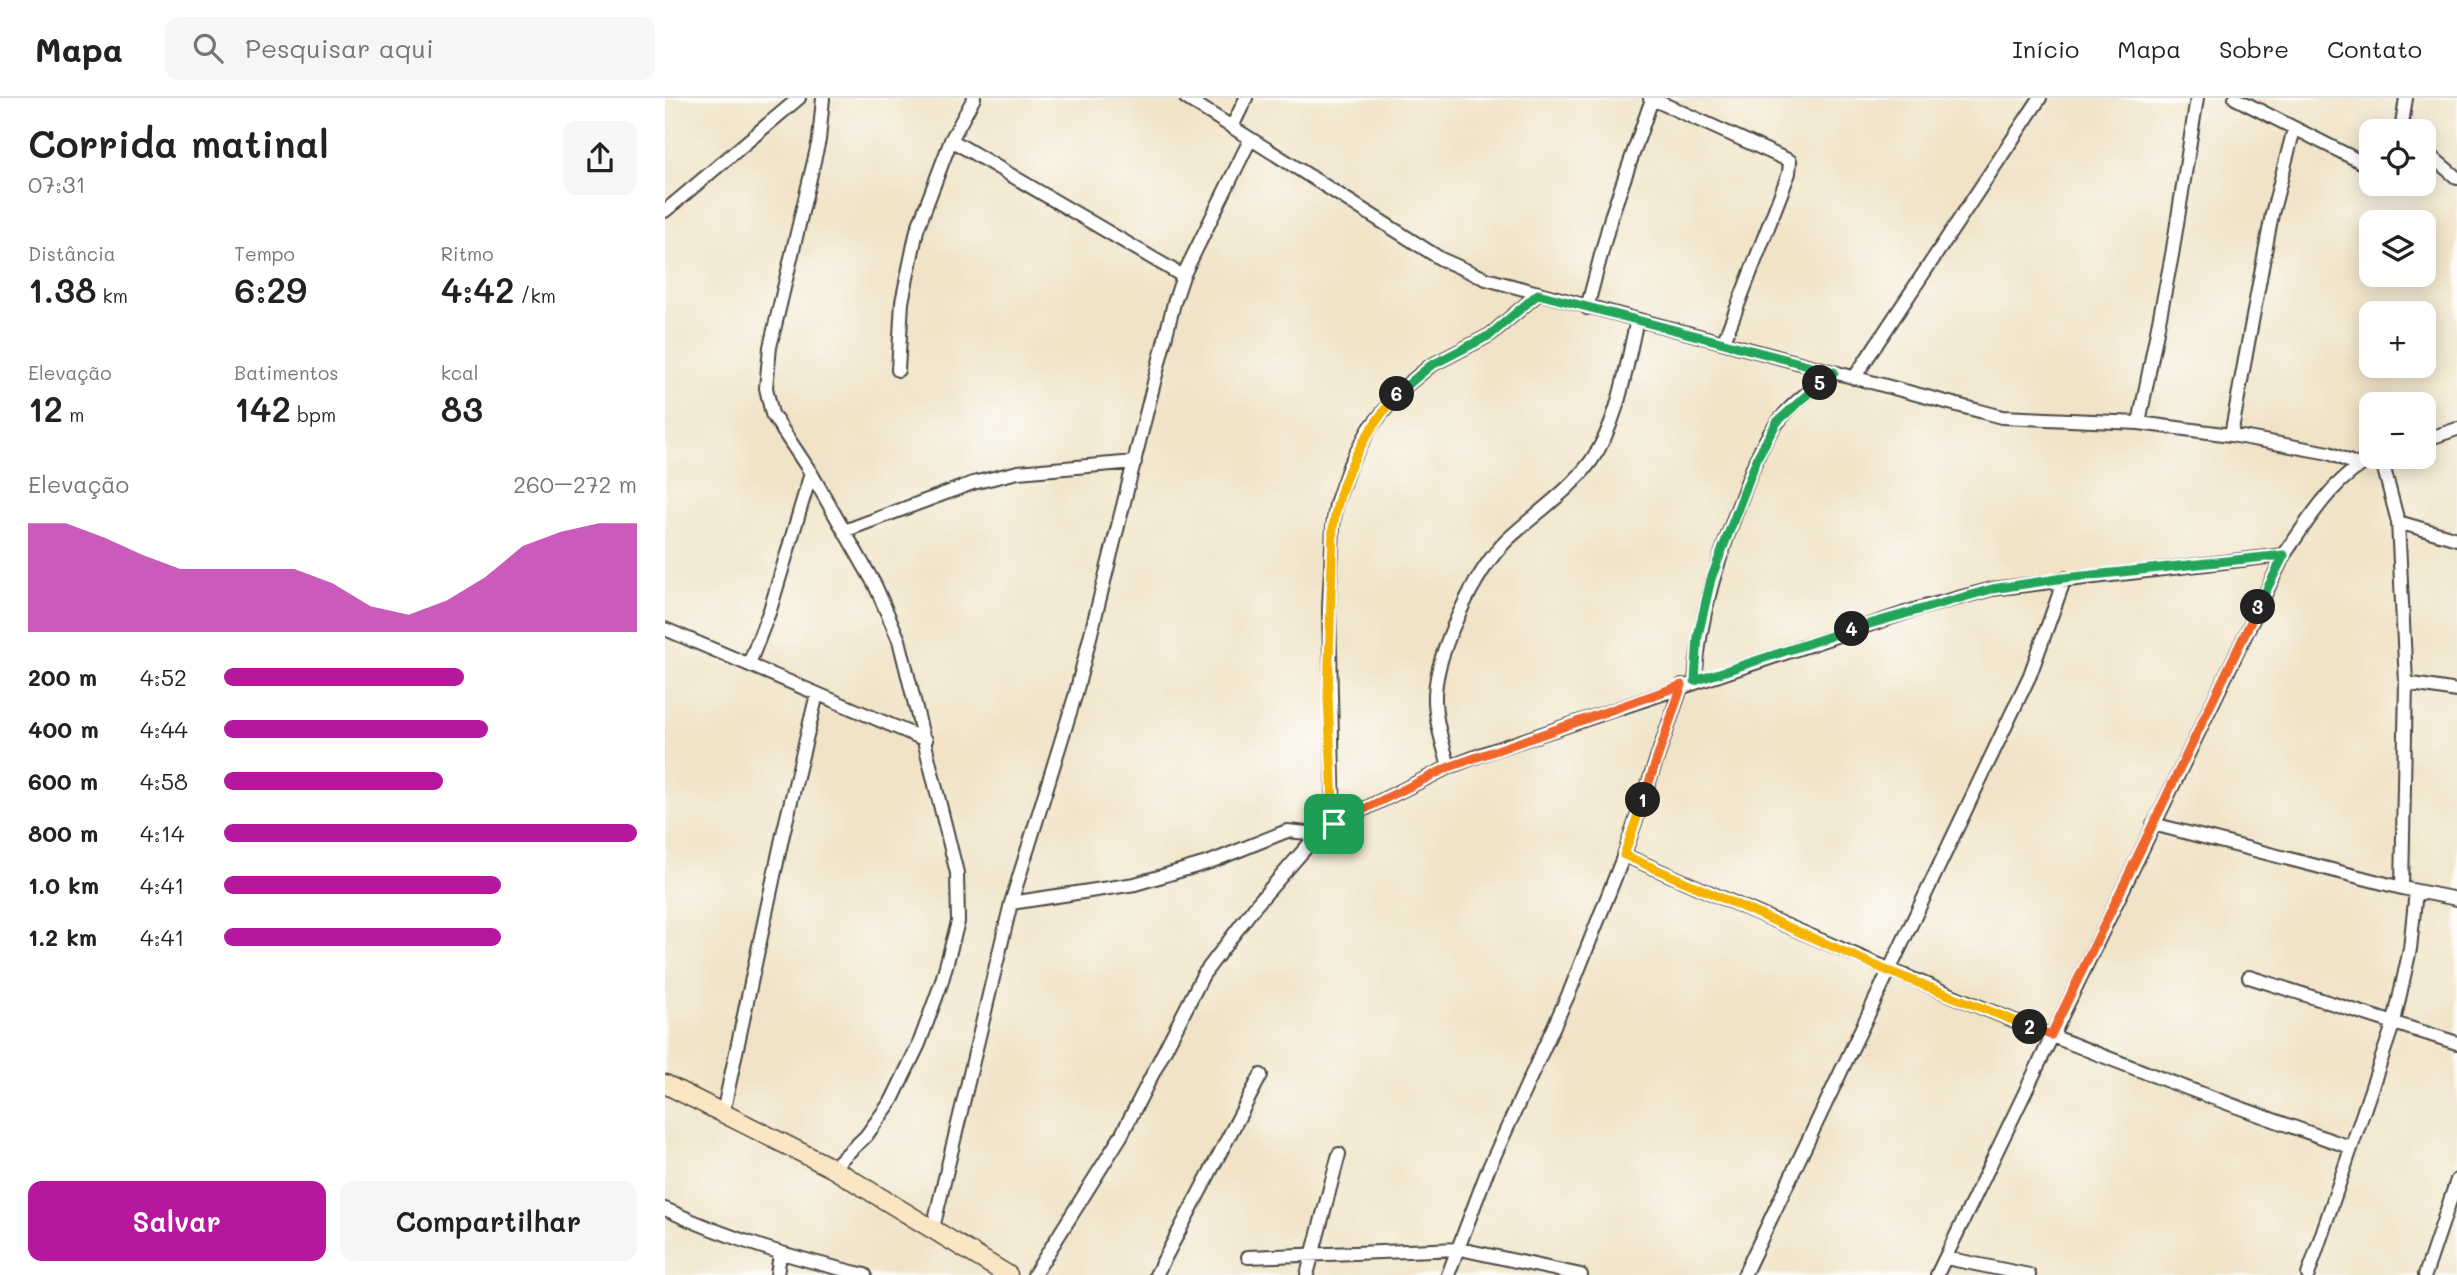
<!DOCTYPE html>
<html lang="pt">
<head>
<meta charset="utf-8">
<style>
  :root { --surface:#fff; --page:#f6f6f6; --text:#222; --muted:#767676; --line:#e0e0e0; --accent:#b5179e }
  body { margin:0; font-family:Mali,sans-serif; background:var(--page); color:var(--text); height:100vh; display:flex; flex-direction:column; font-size:26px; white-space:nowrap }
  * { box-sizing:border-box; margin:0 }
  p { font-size:23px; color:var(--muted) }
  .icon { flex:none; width:38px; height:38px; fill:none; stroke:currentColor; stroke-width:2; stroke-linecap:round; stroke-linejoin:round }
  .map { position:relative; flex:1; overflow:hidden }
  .panel { display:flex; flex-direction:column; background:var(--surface); width:665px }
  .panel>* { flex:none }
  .buttons { position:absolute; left:1694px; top:21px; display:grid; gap:14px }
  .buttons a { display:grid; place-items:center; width:77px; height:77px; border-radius:14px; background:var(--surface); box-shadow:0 4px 18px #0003; font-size:35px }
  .pin { position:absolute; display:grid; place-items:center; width:60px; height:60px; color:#fff; margin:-30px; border-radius:14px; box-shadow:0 4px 10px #0006 }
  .km { position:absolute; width:35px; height:35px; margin:-18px; border-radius:50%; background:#222; color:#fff; font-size:19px; line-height:35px; text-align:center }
  .round { display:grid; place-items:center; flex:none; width:74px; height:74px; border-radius:14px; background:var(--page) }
  .head { display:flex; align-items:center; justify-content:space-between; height:119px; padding:0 28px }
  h1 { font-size:38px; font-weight:600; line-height:52px }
  .metrics { display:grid; grid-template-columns:repeat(3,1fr); gap:10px; height:119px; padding:7px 28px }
  .metrics div { display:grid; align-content:center }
  .metrics b { font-size:35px; font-weight:600 }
  .metrics small { font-size:19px; font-weight:400 }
  .metrics p { font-size:19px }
  .chart { height:196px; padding:14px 28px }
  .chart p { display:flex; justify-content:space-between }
  .chart svg { width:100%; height:126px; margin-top:7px; fill:var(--accent); opacity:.7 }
  .cta { display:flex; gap:14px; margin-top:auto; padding:14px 28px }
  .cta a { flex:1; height:80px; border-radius:14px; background:var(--accent); color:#fff; font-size:28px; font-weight:600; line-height:80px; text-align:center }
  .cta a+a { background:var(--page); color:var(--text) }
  ul { padding:0 28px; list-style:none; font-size:23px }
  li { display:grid; grid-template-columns:112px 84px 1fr; align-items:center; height:52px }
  li i { height:18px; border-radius:9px; background:var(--accent) }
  header { display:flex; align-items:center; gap:42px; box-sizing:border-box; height:98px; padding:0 35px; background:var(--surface); border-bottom:2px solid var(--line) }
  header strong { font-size:33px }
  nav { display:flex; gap:38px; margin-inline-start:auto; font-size:24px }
  .search { width:490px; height:63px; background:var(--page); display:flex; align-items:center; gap:18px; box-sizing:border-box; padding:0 24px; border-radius:14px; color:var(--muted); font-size:26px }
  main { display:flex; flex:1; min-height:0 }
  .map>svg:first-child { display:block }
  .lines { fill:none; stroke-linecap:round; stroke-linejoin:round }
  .street-casing { stroke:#494742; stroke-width:16 }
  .secondary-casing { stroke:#494742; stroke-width:21 }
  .street { stroke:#fff; stroke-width:12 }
  .secondary { stroke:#fbe6c4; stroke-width:18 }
  .split-1-casing { stroke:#fff; stroke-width:14 }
  .split-2-casing { stroke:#fff; stroke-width:14 }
  .split-3-casing { stroke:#fff; stroke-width:14 }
  .split-4-casing { stroke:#fff; stroke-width:14 }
  .split-5-casing { stroke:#fff; stroke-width:14 }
  .split-6-casing { stroke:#fff; stroke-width:14 }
  .split-7-casing { stroke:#fff; stroke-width:14 }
  .split-1 { stroke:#f0652b; stroke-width:9 }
  .split-2 { stroke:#f5b400; stroke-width:9 }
  .split-3 { stroke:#f0652b; stroke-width:9 }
  .split-4 { stroke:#22a559; stroke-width:9 }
  .split-5 { stroke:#22a559; stroke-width:9 }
  .split-6 { stroke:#22a559; stroke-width:9 }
  .split-7 { stroke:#f5b400; stroke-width:9 }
</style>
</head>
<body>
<header>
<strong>Mapa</strong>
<div class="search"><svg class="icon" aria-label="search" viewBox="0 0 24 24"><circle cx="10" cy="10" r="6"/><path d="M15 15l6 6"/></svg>Pesquisar aqui</div>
<nav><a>Início</a><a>Mapa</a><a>Sobre</a><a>Contato</a></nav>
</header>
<main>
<section class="panel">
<div class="head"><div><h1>Corrida matinal</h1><p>07:31</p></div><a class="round"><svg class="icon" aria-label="share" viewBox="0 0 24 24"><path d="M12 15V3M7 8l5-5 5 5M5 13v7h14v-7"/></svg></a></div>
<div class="metrics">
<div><p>Distância</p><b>1.38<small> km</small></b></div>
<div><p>Tempo</p><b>6:29</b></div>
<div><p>Ritmo</p><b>4:42<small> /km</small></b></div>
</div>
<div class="metrics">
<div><p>Elevação</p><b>12<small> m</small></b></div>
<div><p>Batimentos</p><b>142<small> bpm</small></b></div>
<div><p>kcal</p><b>83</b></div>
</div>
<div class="chart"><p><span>Elevação</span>260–272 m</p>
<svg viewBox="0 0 160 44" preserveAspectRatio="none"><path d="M0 44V6L10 6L20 11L30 17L40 22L50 22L60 22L70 22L80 27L90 35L100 38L110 33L120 25L130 14L140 9L150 6L160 6V44z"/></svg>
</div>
<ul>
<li><b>200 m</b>4:52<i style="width:58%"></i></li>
<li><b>400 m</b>4:44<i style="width:64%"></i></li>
<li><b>600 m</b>4:58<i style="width:53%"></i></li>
<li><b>800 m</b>4:14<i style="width:100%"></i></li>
<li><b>1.0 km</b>4:41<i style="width:67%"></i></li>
<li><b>1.2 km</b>4:41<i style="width:67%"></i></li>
</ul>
<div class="cta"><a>Salvar</a><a>Compartilhar</a></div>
</section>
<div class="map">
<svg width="1792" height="1177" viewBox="0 0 1792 1177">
  <rect width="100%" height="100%" fill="#fdfcf7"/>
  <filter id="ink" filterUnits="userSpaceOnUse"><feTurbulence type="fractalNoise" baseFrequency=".0143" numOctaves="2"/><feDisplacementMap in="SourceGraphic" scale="14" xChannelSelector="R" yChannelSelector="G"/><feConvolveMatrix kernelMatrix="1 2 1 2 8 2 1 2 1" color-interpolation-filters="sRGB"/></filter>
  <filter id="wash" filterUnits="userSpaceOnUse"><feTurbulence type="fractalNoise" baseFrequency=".00686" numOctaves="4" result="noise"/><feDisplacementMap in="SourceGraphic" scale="28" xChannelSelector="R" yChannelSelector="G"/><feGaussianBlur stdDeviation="1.57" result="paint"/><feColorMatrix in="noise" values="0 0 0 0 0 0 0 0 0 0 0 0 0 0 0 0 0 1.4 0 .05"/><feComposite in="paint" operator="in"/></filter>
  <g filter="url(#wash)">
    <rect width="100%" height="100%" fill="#f1e3c7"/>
  </g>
  <g filter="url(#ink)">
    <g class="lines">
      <g class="street-casing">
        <path id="street" d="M158,0L154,42L105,249L101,290L107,316L146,375L210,487L234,542L292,775L293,824L276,886L254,946L227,1002L201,1038L167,1070
          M521,0L776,161L821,181L1337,319L1474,325L1566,337L1664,355L1693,367
          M985,0L1125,63L1124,75L1059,243
          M1570,0L1706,69
          M567,29L581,0
          M1736,33L1741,0
          M286,42L518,178
          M1759,52L1792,80
          M0,113L134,0
          M922,210L946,119L987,1
          M233,272L237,204L252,132L286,42L309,0
          M1189,280L1375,0
          M1474,325L1507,157L1532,0
          M1566,337L1607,116L1629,31
          M1759,342L1792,331
          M1716,359L1733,424L1741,585L1737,790
          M1733,424L1792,441
          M179,433L308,385L353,374L470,364
          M0,531L261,642
          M84,566L105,512L146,375
          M1030,583C1035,514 1052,465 1076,401C1086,375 1095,346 1113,324C1128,304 1150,289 1169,274
          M1741,585L1792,593
          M784,669C778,646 769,620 770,596C772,552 810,474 841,443C869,416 903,395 926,363C954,324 961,268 972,222
          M669,726L664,511L668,429L671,406L685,366L705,330L736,292L765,268L825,237L873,196
          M1488,726L1737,790L1792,801
          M959,757C1198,862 1438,964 1685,1049
          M346,805L470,786L545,764L622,733L653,736
          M1584,879L1792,945
          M58,1015L118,736L152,596
          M0,1111C69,1143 126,1159 200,1177
          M268,1130L346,805L411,595L509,205L518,178L585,42
          M583,1159L795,1151L916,1177
          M1281,1160L1364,1177
          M112,1177L115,1156
          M369,1177L456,1038L538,877L591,807L653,736L669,726L784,669L826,653L1252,511L1327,491L1619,457
          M491,1177L596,977
          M642,1177L674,1056
          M783,1177L822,1074L905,893L959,757L1017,587
          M1079,1177L1365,577L1400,480
          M1272,1177L1619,457C1644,421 1670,377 1711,359
          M1643,1177L1729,924L1745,851L1751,793
          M1760,1177L1792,1082"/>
      </g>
      <g class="secondary-casing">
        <path id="secondary" d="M0,986L167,1070L343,1177"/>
      </g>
      <use href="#street" class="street"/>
      <use href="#secondary" class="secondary"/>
    </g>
  </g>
  <g class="lines" filter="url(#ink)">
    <g class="split-1-casing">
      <path id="split-1" d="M669,726L784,669L1017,587L978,702"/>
    </g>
    <g class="split-2-casing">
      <path id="split-2" d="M978,702L959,757L1223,873L1365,929"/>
    </g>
    <g class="split-3-casing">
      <path id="split-3" d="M1365,929L1386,937L1593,509"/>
    </g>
    <g class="split-4-casing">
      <path id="split-4" d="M1187,531L1327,491L1399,480L1619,457L1593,509"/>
    </g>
    <g class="split-5-casing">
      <path id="split-5" d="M1155,285L1112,324L1093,358L1046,481L1033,538L1030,583L1187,531"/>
    </g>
    <g class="split-6-casing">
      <path id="split-6" d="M732,296L765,268L825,237L873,196L1169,274L1155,285"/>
    </g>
    <g class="split-7-casing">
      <path id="split-7" d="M669,726L663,599L668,429C676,376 699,336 732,296"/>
    </g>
    <use href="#split-1" class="split-1"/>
    <use href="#split-2" class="split-2"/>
    <use href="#split-3" class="split-3"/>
    <use href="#split-4" class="split-4"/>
    <use href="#split-5" class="split-5"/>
    <use href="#split-6" class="split-6"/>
    <use href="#split-7" class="split-7"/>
  </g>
</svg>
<div class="buttons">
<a><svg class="icon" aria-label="locate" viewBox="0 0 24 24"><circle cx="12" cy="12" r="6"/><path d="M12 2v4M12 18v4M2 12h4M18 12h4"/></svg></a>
<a><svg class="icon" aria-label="layers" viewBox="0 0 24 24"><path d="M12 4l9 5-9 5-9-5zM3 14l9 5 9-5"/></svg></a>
<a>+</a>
<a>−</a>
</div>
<div class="pin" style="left:669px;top:726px;background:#1e9e55"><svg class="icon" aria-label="arrive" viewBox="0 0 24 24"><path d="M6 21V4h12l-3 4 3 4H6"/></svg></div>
<b class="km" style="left:978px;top:702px">1</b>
<b class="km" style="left:1365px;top:929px">2</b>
<b class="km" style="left:1593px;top:509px">3</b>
<b class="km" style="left:1187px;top:531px">4</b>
<b class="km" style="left:1155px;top:285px">5</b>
<b class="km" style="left:732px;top:296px">6</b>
</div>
</main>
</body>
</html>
